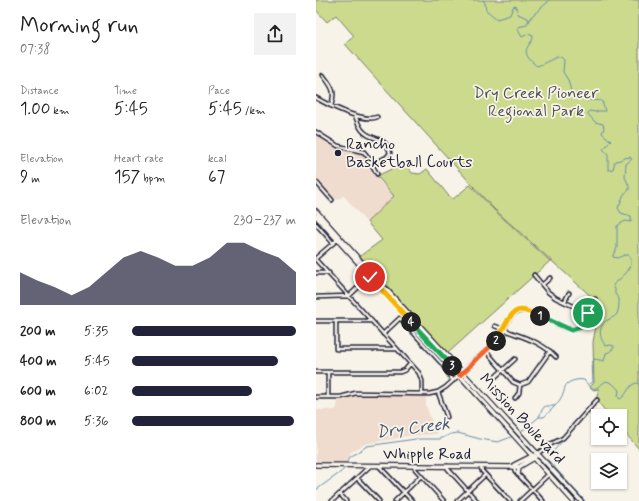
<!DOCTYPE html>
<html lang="en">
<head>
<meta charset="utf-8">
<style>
  :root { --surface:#fff; --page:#f2f2f2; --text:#222; --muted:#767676; --accent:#22223b }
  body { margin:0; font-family:Mynerve,sans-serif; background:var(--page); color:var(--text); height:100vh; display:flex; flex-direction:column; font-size:15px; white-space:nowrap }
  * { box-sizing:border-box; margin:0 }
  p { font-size:13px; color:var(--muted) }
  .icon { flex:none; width:22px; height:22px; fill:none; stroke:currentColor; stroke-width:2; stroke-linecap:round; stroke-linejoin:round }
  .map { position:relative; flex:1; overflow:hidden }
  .panel { display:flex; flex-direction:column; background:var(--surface); width:316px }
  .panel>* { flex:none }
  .buttons { position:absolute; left:275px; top:409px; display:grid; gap:8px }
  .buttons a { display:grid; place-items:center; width:36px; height:36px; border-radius:0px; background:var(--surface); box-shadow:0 1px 3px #0004; font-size:20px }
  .pin { position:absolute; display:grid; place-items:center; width:34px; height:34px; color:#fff; margin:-17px; border:2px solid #fff; border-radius:50%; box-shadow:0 1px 4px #0007 }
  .km { position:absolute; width:20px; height:20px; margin:-10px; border-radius:50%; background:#222; color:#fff; font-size:11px; line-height:20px; text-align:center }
  .round { display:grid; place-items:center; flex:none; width:42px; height:42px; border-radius:0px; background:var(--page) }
  .overview { display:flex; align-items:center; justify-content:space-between; height:68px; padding:0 20px }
  h1 { font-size:22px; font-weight:600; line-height:30px }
  .stats { display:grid; grid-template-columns:repeat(3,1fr); gap:6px; height:68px; padding:4px 20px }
  .stats div { display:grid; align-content:center }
  .stats b { font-size:17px; font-weight:600 }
  .stats small { font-size:11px; font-weight:400 }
  .stats p { font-size:11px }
  .chart { height:112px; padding:8px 20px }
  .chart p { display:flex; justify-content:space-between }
  .chart svg { width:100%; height:72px; margin-top:4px; fill:var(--accent); opacity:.7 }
  ul { padding:0 20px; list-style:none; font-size:13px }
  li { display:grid; grid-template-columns:64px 48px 1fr; align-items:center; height:30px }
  li i { height:10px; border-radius:5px; background:var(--accent) }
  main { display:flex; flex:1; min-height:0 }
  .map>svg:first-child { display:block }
  .built { fill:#efdcce }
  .green { fill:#ccda8e; stroke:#777e64 }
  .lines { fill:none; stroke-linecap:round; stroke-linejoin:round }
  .stream { stroke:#658ca9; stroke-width:1 }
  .minor-casing { stroke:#22223b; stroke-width:5.5 }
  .major-casing { stroke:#22223b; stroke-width:6 }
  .minor { stroke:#f7f3e8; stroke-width:2.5 }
  .major { stroke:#f7f3e8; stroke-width:3.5 }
  .split-1-casing { stroke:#fff; stroke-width:8 }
  .split-2-casing { stroke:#fff; stroke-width:8 }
  .split-3-casing { stroke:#fff; stroke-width:8 }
  .split-4-casing { stroke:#fff; stroke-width:8 }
  .split-5-casing { stroke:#fff; stroke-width:8 }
  .split-1 { stroke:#22a559; stroke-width:5 }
  .split-2 { stroke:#f5b400; stroke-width:5 }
  .split-3 { stroke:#f0652b; stroke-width:5 }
  .split-4 { stroke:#22a559; stroke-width:5 }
  .split-5 { stroke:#f5b400; stroke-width:5 }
  .poi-dot { fill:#22223b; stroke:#f7f3e8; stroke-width:1.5 }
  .labels { text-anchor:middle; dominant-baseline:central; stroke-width:3.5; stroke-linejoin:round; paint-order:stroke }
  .park-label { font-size:16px; fill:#4c5050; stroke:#f7f3e8 }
  .poi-label { font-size:16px; fill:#22223b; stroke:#f7f3e8; text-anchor:start }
  .street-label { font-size:16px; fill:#22223b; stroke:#f7f3e8 }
  .water-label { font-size:17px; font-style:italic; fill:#445772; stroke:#f7f3e8 }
</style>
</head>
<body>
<main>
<section class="panel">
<div class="overview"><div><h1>Morning run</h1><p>07:38</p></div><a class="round"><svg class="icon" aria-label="share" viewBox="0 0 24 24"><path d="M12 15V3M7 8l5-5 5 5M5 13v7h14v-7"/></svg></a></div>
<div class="stats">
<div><p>Distance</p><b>1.00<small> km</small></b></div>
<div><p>Time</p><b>5:45</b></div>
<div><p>Pace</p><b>5:45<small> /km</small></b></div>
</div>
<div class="stats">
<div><p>Elevation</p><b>9<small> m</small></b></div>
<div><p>Heart rate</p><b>157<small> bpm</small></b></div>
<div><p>kcal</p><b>67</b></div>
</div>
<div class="chart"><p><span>Elevation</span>230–237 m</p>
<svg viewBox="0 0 160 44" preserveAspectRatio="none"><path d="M0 44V24L10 29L20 33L30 38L40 33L50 24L60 15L70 11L80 15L90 20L100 20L110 15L120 6L130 6L140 11L150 15L160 24V44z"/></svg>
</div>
<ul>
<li><b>200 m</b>5:35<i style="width:100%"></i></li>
<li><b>400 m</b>5:45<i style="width:89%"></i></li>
<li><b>600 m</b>6:02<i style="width:73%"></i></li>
<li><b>800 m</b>5:36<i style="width:99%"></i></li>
</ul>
</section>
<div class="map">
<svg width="323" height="501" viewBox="0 0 323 501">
  <rect width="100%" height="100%" fill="#f7f3e8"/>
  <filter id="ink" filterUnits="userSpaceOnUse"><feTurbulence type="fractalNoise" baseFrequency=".025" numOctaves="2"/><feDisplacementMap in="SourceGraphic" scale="8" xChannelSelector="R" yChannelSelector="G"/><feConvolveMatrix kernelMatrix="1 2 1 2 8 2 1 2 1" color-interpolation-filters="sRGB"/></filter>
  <g filter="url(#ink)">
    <path class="built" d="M3,135L20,148L48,154L60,177L78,196L50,222L28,196L19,200L0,179V138Z
      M40,396H110V406L121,434L92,436L49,444L35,452L30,462H0V410H18L21,408L22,400Z"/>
    <path class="green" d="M0,0H323V449L304,427V416H294L280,400L283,389L278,390L274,387L278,383L277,342L280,326L288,308L177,208L29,44L38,36L20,15L11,22L0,10Z
      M88,163L96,173L104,174L111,169L132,195L137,199L154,185L179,211L234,261L132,353L44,256L66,240L51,222L78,196L61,176Z"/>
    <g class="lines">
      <path class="stream" d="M167,0L169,3L170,10L181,19L194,15L197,7L200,6L202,14L213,19L211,24
        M213,22L216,16L234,0
        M211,25L202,27V30L206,37L212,34L217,36C217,40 215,41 213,45C206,53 214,61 221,66L224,65L241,57H245L248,60L247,72L252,80L256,95L259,96L262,92H266C273,104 277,99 286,101L289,111H282L280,112L273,111L272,114L279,122L287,124L288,128L286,133L295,141L287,149L292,154V170L297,169L299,161C305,161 308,157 314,157L316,159L310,164L309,177L313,186V190L308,194L302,208L305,213L315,216V222L309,221L301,226V248L297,255V257L301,258L309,255H313C321,268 305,277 297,285L299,289V294L303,299C303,303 303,310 301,314C298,318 294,318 290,321C282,327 283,339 290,346L294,345L298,346V348L293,352L290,353L288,361L279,359L276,362L277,382L272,385
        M223,417L226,410L229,406H239
        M206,431L223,417H228C235,410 243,403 247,394C249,390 248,386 252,383C257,380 263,379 268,380C279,393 278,389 290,381L296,383L303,390L302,397L304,399C312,395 312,384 321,383L323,384
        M233,456L270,415
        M232,460L269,501
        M31,462L34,457L51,446L100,439H124L135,434L142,433L164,439L182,442L195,437
        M0,490L25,472L29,468"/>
      <g class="minor-casing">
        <path id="minor" d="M7,75C16,87 20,91 15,106
          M0,98C12,105 48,123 61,117
          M39,115C41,120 43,128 48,132C57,141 70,136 74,153L71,157L56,165
          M0,132L22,146L48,152L52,157L61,174
          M0,182L16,200
          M0,224L17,243
          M0,258L22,239
          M0,260L103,373L106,381V394
          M0,273H13
          M218,275L232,292L240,298L272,313
          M226,285L234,278
          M0,297L33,296L55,275
          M249,301L253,293
          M0,321H55
          M20,321V349H80
          M179,326C201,336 223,339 240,357
          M67,334L84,318L126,364L137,381
          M170,351L197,382L204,385L212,382L234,351
          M0,372H84L89,370L94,364
          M178,378L199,359
          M122,392L131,417
          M0,397H25L40,393L113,394L122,392L130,387L181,340L195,316C214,297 250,340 264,327C270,322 275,307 279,299
          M12,397V372
          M199,398L203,393L204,385
          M222,453L235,444L247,438L281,400
          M63,466L96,501
          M99,466V469L128,501
          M131,466L132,469L161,501
          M165,467L166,471L194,501
          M198,467L199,471L227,501
          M41,478L63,501
          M24,494L30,501
          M16,501L54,466
          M79,501L105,476
          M141,501L169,475
          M204,501L233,474"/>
      </g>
      <g class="major-casing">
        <path id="major" d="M0,211L56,274L265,501
          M0,216L257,501
          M0,465L203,467L220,457
          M198,465L218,455
          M202,474L203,467"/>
      </g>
      <use href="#minor" class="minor"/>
      <use href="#major" class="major"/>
    </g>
  </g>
  <g class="lines" filter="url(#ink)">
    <g class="split-1-casing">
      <path id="split-1" d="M224,316L255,330L265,327L272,313"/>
    </g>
    <g class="split-2-casing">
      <path id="split-2" d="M180,341C187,332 193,310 205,310C211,311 218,314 224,316"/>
    </g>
    <g class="split-3-casing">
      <path id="split-3" d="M136,366L144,375L180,341"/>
    </g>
    <g class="split-4-casing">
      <path id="split-4" d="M95,322L136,366"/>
    </g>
    <g class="split-5-casing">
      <path id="split-5" d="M54,277L95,322"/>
    </g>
    <use href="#split-1" class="split-1"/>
    <use href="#split-2" class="split-2"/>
    <use href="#split-3" class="split-3"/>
    <use href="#split-4" class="split-4"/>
    <use href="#split-5" class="split-5"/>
  </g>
  <circle class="poi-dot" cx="22" cy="153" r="4"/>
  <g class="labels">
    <g class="park-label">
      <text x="220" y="93">Dry Creek Pioneer<tspan x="220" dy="18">Regional Park</tspan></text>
    </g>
    <g class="poi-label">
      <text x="30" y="144">Rancho<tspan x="30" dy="18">Basketball Courts</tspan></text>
    </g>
    <g class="street-label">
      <text transform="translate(206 419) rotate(47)">Mission Boulevard</text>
      <text x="111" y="454">Whipple Road</text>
    </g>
    <g class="water-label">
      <text transform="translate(97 428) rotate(-7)">Dry Creek</text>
    </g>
  </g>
</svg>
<div class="buttons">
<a><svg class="icon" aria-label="locate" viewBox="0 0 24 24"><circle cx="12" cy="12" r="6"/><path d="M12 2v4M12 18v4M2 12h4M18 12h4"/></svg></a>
<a><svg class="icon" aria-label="layers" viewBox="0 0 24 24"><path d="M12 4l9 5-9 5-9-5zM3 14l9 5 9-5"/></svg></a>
</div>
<div class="pin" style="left:272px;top:313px;background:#1e9e55"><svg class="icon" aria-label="arrive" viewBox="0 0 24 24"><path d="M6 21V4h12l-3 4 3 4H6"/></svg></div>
<div class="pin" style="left:54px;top:277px;background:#d93025"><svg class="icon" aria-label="check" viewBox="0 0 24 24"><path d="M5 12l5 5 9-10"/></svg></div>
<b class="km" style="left:224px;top:316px">1</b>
<b class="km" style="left:180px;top:341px">2</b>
<b class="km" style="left:136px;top:366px">3</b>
<b class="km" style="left:95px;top:322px">4</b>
</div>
</main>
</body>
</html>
